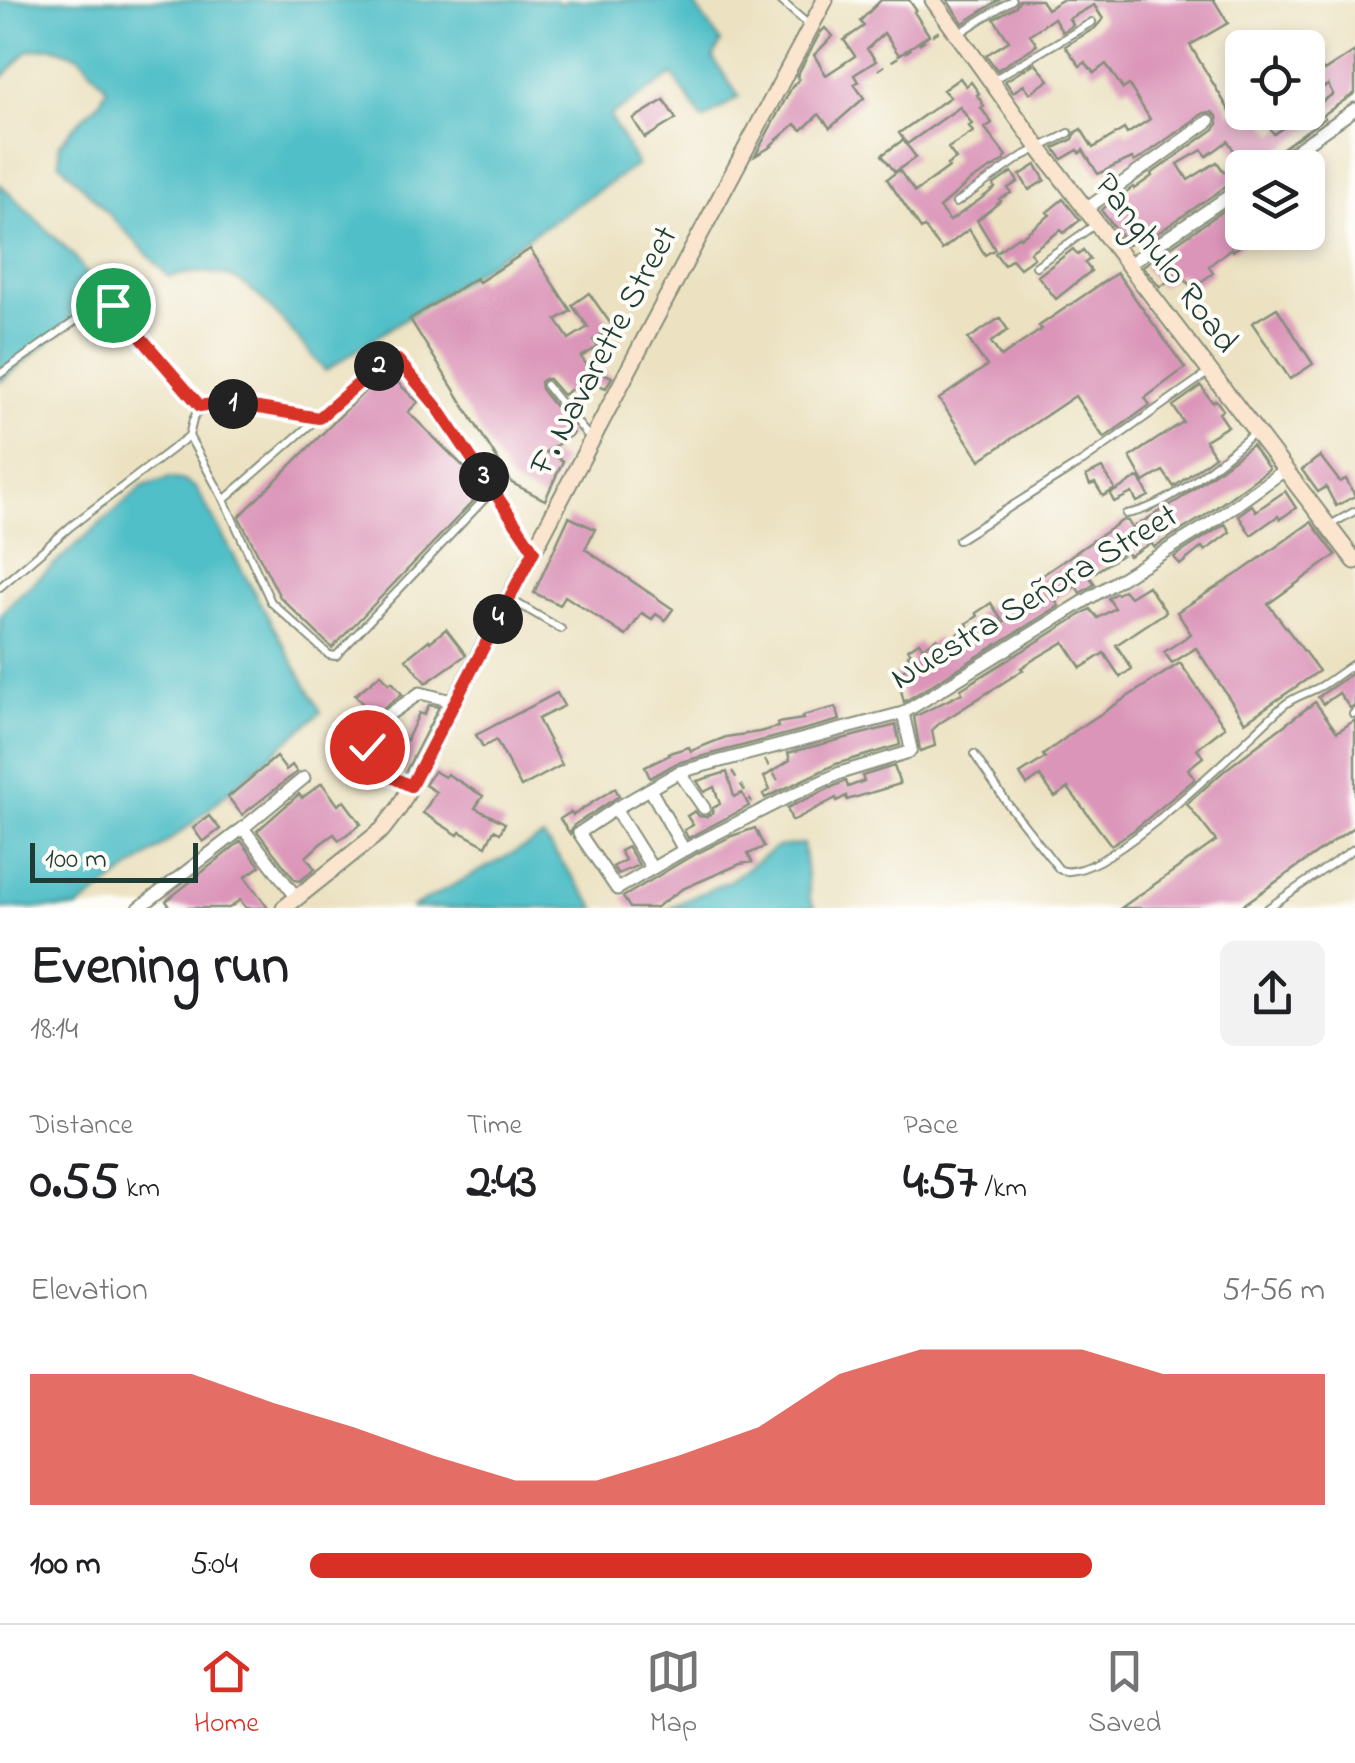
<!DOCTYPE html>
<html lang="en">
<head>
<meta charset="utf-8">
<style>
  :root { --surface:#fff; --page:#f2f2f2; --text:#202124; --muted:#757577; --line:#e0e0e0; --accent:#d93025 }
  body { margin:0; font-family:"Indie Flower",sans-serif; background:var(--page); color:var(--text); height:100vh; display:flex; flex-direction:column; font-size:38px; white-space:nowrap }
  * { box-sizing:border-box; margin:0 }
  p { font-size:32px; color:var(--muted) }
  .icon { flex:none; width:55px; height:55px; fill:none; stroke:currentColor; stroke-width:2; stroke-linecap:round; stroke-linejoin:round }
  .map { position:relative; height:908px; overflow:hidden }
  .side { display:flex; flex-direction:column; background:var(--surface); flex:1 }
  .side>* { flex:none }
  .controls { position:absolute; left:1225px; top:30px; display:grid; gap:20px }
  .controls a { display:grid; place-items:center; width:100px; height:100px; border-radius:15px; background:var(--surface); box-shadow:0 5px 15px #0003; font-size:50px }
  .scale { position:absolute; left:30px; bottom:25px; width:168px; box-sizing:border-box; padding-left:10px; border:5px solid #1f3d34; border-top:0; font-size:28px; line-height:35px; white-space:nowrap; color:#1f3d34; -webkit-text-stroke:8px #fdfcf7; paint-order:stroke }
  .pin { position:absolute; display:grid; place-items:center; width:85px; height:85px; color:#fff; margin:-42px; border:5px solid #fff; border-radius:50%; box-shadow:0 2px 10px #0007 }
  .km { position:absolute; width:50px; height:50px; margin:-25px; border-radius:50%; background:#222; color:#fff; font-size:28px; line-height:50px; text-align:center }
  .round { display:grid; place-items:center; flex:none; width:105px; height:105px; border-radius:15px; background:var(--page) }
  .head { display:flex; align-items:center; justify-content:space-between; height:170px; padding:0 30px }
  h1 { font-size:55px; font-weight:700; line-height:75px }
  .stats { display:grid; grid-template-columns:repeat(3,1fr); gap:15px; height:170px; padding:10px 30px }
  .stats div { display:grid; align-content:center }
  .stats b { font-size:50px; font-weight:700 }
  .stats small { font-size:28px; font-weight:400 }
  .stats p { font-size:28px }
  .chart { height:280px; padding:20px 30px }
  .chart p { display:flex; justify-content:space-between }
  .chart svg { width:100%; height:180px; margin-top:10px; fill:var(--accent); opacity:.7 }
  ul { padding:0 30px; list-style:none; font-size:32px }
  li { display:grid; grid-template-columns:160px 120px 1fr; align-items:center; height:75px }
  li i { height:25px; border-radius:12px; background:var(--accent) }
  .tabs { display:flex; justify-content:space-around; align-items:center; height:140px; border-top:2px solid var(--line); background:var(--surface); font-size:28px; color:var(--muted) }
  .tabs a { display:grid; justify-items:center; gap:5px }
  .tabs .selected { color:var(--accent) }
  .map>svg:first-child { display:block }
  .water { fill:#51bfc8; stroke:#387e7e; stroke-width:2.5 }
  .building { fill:#db95b9; fill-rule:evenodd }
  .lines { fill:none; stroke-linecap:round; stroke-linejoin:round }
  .lane-casing { stroke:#86907b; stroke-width:10 }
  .street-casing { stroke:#86907b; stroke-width:15 }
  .secondary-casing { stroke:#86907b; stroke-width:19 }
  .path { stroke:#86907b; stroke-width:2.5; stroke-dasharray:8 8; stroke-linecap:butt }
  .lane { stroke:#fff; stroke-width:6 }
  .street { stroke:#fff; stroke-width:11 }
  .secondary { stroke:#fbe5cf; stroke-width:15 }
  .route-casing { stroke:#fff; stroke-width:20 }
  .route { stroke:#d93025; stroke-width:12 }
  .labels { text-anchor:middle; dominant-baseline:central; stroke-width:8; stroke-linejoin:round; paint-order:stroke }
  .street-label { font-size:35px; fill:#1f3d34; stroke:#fdfcf7 }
</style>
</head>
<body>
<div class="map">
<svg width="1355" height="908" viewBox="0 0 1355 908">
  <rect width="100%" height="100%" fill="#fdfcf7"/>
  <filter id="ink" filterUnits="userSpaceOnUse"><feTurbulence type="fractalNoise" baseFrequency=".01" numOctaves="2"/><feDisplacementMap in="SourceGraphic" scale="20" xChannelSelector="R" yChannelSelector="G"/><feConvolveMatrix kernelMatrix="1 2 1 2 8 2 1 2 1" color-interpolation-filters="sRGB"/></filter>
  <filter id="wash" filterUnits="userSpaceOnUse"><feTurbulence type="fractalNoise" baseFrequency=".0048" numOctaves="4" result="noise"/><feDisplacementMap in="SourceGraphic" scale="40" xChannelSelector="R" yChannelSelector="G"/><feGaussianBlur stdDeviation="2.25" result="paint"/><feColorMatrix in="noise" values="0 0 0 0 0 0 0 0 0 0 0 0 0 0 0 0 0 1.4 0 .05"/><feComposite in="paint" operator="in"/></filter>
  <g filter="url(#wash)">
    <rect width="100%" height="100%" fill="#ece2c2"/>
    <path class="water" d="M0,0H556L560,4L568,0H691L721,42L713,58L739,97L703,120L673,75L610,116L637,165L325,371C302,345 256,281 224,275C206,271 187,273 169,277L60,163L59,145L73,127L99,103L107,88L79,56L52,47L28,51L0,80Z
      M0,184L75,257L95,286L97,301L0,382Z
      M170,478L184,481L196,488L321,712L189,826L78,908H0V616L16,598L143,486Z
      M543,837L596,908H411Z
      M803,844L810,899L815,908H669L729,881L777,847Z"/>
    <g id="blocks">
      <path class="building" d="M881,0H909L916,10L914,12L929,35L899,55L884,33L867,49L876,61L854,75L858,82L854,84L864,98L830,128L819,114L802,130L795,124L771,145L772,146L755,156L792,87L799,79L797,76L820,33L825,28L833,36L814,55L826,75L855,56L844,40L864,26L860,21Z
        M947,0H999L963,23Z
        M1019,0H1041L1047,9L1062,0H1214L1228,23L1190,45L1232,115L1235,112H1275L1264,120L1274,134L1333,94L1328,85L1308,96V71L1318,63L1324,71L1355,51V93L1323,115L1325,118L1266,160L1262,166L1242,168V178L1237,179L1146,241L1141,236L1128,245L1101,210L1133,187L1134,189L1152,176L1151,174L1214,129L1218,124L1217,116L1212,112L1204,113L1139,159L1134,162L1132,158L1098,174L1083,150L1080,153L1078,150L1062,159L1054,148L1073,139L1076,132L1081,129L1093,148L1124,129L1127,134L1150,119L1129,85L1123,89L1106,64L1094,73L1085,62L1080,66L1065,46L1095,28L1103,19L1094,5L1069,19L1073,25L1062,32L1054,18L1030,34L1037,45L997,70L986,55L1009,41L994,19L1016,6ZM1228,141L1240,161L1224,172L1217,162L1188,180L1178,164L1202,150L1207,156Z
        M1035,63L1049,80L1030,93L1024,85L1013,92L1005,81Z
        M960,78L966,86L971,82L979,93L977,95L984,106L981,108L992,123L985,128L1006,156L1004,158L1005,160L970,181L939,208L950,221L982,198L995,188L993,185L1012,172L1018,182L1008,188L1011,193L999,199L1001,201L977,220L995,249L985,255L969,229L942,250L924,227L921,229L887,179L899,170L915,192L949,167L947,165L956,159L948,148L973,132L969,126L972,124L960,107L907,144L899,133L950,97L943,90Z
        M664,100L676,119L645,138L633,119Z
        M903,140L916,157L895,172L882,155Z
        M1036,165L1045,180L1029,190L1020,175Z
        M1242,198V235L1248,240L1233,251L1231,248L1209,266L1213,273L1192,288L1180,273L1160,287L1143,266Z
        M1063,199L1080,220L1064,233L1061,230L1030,252L1034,258L1020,268L1012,259L1004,265L995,253L1019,236L1020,238L1050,215L1047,212Z
        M530,249L571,311L556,320L569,339L588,327L572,305L589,293L613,327L593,340L598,347L581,357L597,380L601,372L612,377L606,388L585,380L563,395L549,379H544L540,382L541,389L560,413L573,434L546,452L563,461L545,500L512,483L410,319L476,278L479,282Z
        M1073,249L1078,255L1083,250L1090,259L1085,263L1091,271L1056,299L1038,276Z
        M1117,273L1185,368L1145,398L1150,405L1104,438L1075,396L980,460L939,399L987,366L968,339L1000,318L1008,330L991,342L1001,357L1042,329L1039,326Z
        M1277,308L1313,364L1290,379L1252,323Z
        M393,378L418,402L408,412L466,469L462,473L482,492L332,648L280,597L239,517L372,384L379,391Z
        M1201,386L1212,402L1216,400L1223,410L1219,413L1228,426L1205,440L1215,456L1174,487L1163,471L1144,482L1130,457L1183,422L1173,406Z
        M1252,445L1269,469L1250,483L1203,517L1154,547L1151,543L1129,556L1126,552L1089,576L1095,584L1080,593L1076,586L1055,600L1059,606L904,702L900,686L894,676L913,663L908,655L911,653L908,649L919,642L923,648L937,638L941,644L962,631L968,625L967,623L978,616L976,613L991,603L1003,622L1037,599L1028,585L1123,520L1128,521L1132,528L1180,499Z
        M1320,456L1340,482L1346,479L1355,496L1336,506L1326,487L1318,492L1302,470Z
        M1102,468L1115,489L1103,496L1095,483L1090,485L1086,476Z
        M1139,477L1149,496L1137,502L1132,493L1114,502L1110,494Z
        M1285,491L1296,508L1280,519L1278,516L1251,535L1238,515L1252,505L1256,511Z
        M569,517L595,529L585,549L673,609L665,620L656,614L652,619L642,613L626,636L565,596L560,605L534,593Z
        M1311,522L1336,555L1268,604L1319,671L1245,722L1196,648L1172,663L1164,652L1191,634L1177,612L1242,571Z
        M1225,524L1230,532L1205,551L1202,547L1180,565L1174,557Z
        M1148,586L1166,612L1116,645L1132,669L1120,677L1104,653L1081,668L1064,642L1033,660L1021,668L1023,670L940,723L932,730L935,746L920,751L914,717L962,693L961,689L1090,609L1098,618L1115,608L1108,598L1116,593L1117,594L1124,590L1130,597Z
        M446,629L466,655L426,683L406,659L429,640L430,642Z
        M1180,663L1225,727L1197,749L1203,757L1188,769L1195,779L1134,830L1111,845L1068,788L1055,797L1040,776L1027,785L1020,774L1045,758L1043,755L1076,730Z
        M381,674L389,684L392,682L402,694L373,716L355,695Z
        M1351,674L1355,679V705L1350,708L1339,693L1323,704L1318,697Z
        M557,693L564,706L538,719L562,765L521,787L496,740L483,747L476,735Z
        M1315,702L1337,732L1355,720V826L1239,908H1121L1216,841L1187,804L1225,770Z
        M429,705L439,707L404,775L380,764L385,753L374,746L371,742L363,740L373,724L392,736L393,734L407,740L419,713L424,715Z
        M836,707L840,720L677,763L650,778L645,767L670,755L669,753L689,747L691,751L726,737L759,732L778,727L777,723L803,719L802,716Z
        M896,725L900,745L836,764L765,798L763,794L770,790L764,777L790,760L788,753Z
        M276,757L286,770L292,765L297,772L242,815L228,797Z
        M894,766L900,784L847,800L846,796L837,801L836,798L792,821L787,808L843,782L846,781L848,787L864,781L862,776Z
        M434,771L445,777L447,774L483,796L475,808L505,823L500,833L494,830L486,846L460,832L458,835L423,813L436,792L425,785Z
        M727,772L734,797L742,793L749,806L688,838L684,830L693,825L687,816L695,811L699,816L706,817L712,813L713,808L720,804L714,787L704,792L697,781Z
        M322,783L338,805L344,801L361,824L339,840L334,834L320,844L306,857L315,869L300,881L295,880L257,831L299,794L302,798Z
        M615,788L619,796L574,825L570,834L560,819L571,812L573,815Z
        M209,816L220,829L203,842L193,828Z
        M755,828L764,847L748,854L752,862L740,864L682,889L655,908H630L623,897L688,858L732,836Z
        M241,841L260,866L245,877L268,908H246L240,900L229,908H171L166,901Z
        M628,847L639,865L618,874L613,867L625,860L620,851Z"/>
    </g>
  </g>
  <g filter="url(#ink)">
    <use href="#blocks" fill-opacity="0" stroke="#86907b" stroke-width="2.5"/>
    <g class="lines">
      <g class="lane-casing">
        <path id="lane" d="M780,0L810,26
          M958,34L1012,0
          M991,81L1092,22
          M956,203L1021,157L1069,133
          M1036,266L1096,224
          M0,374L98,305L106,303L113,305L200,406
          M546,385L590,438
          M200,406L223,402L319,417L383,362L390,359L398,360L437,407L533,550
          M319,417L224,500L271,602L329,655L336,656L493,490
          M189,436L224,500
          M1126,514C1170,507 1219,462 1254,433
          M1330,525L1355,511
          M958,540L1083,461L1209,372
          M0,587L71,526L189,436L193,420L200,406
          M510,599L561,629
          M1353,714L1355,712
          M367,747L373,769L410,785
          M974,754L1007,803L1059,869C1098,892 1250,735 1283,706C1294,696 1310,693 1323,685C1334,678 1344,670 1355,663
          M1268,908L1355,848"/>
      </g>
      <g class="street-casing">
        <path id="street" d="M1271,168L1355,109
          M1086,209L1209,121
          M1129,264L1242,187
          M903,713L911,749L909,752L840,773L788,797L684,850L617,889L579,833L615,809L679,772L903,713L1208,525L1286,469
          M381,720L420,693L456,702
          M679,772L704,808
          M650,789L684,850
          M615,809L652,868
          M243,828L297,898
          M139,908L243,828L304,778"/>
      </g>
      <g class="secondary-casing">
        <path id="secondary" d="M933,0L1039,148L1355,561
          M284,908L382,830L399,808L652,325L825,0"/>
      </g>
      <path class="path" d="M878,70L941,30
        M765,760L782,787
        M732,771L752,802"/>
      <use href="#lane" class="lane"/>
      <use href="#street" class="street"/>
      <use href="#secondary" class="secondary"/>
    </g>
  </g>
  <g class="lines" filter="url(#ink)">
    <g class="route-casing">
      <path id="route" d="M113,305L200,406L223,402L319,418L383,362L390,359L398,360L437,407L534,551L411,786L374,769L367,747"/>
    </g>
    <use href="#route" class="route"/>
  </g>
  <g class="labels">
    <g class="street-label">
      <text transform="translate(1165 264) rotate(53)">Panghulo Road</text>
      <text transform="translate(605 351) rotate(-62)">F. Navarette Street</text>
      <text transform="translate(1035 598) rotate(-31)">Nuestra Señora Street</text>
    </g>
  </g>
</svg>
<div class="controls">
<a><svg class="icon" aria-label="locate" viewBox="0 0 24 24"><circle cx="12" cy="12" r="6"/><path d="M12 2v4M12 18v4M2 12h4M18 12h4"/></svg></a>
<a><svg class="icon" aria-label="layers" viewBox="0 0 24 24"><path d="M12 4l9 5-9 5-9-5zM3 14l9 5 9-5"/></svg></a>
</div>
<div class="scale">100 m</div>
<div class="pin" style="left:113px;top:305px;background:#1e9e55"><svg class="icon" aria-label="arrive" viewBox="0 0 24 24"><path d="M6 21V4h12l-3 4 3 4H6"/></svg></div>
<div class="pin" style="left:367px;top:747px;background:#d93025"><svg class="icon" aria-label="check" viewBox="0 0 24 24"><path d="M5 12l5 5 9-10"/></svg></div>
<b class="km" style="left:233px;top:404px">1</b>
<b class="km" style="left:379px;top:366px">2</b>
<b class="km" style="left:484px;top:477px">3</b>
<b class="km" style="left:498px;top:619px">4</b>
</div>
<section class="side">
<div class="head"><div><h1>Evening run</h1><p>18:14</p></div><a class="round"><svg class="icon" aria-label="share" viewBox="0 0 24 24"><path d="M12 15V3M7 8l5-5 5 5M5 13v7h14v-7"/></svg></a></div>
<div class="stats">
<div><p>Distance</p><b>0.55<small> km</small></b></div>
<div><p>Time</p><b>2:43</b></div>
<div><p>Pace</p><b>4:57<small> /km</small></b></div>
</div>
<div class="chart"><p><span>Elevation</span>51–56 m</p>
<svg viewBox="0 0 160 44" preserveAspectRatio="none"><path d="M0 44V12L10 12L20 12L30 19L40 25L50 32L60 38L70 38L80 32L90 25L100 12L110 6L120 6L130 6L140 12L150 12L160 12V44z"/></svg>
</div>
<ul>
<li><b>100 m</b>5:04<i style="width:77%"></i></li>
</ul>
</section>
<nav class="tabs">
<a class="selected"><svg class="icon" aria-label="home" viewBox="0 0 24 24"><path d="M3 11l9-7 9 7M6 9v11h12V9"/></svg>Home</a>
<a><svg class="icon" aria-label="map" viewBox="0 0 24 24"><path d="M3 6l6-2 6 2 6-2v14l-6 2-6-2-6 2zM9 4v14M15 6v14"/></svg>Map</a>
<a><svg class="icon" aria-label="saved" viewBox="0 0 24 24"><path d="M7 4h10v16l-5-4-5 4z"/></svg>Saved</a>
</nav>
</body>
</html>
